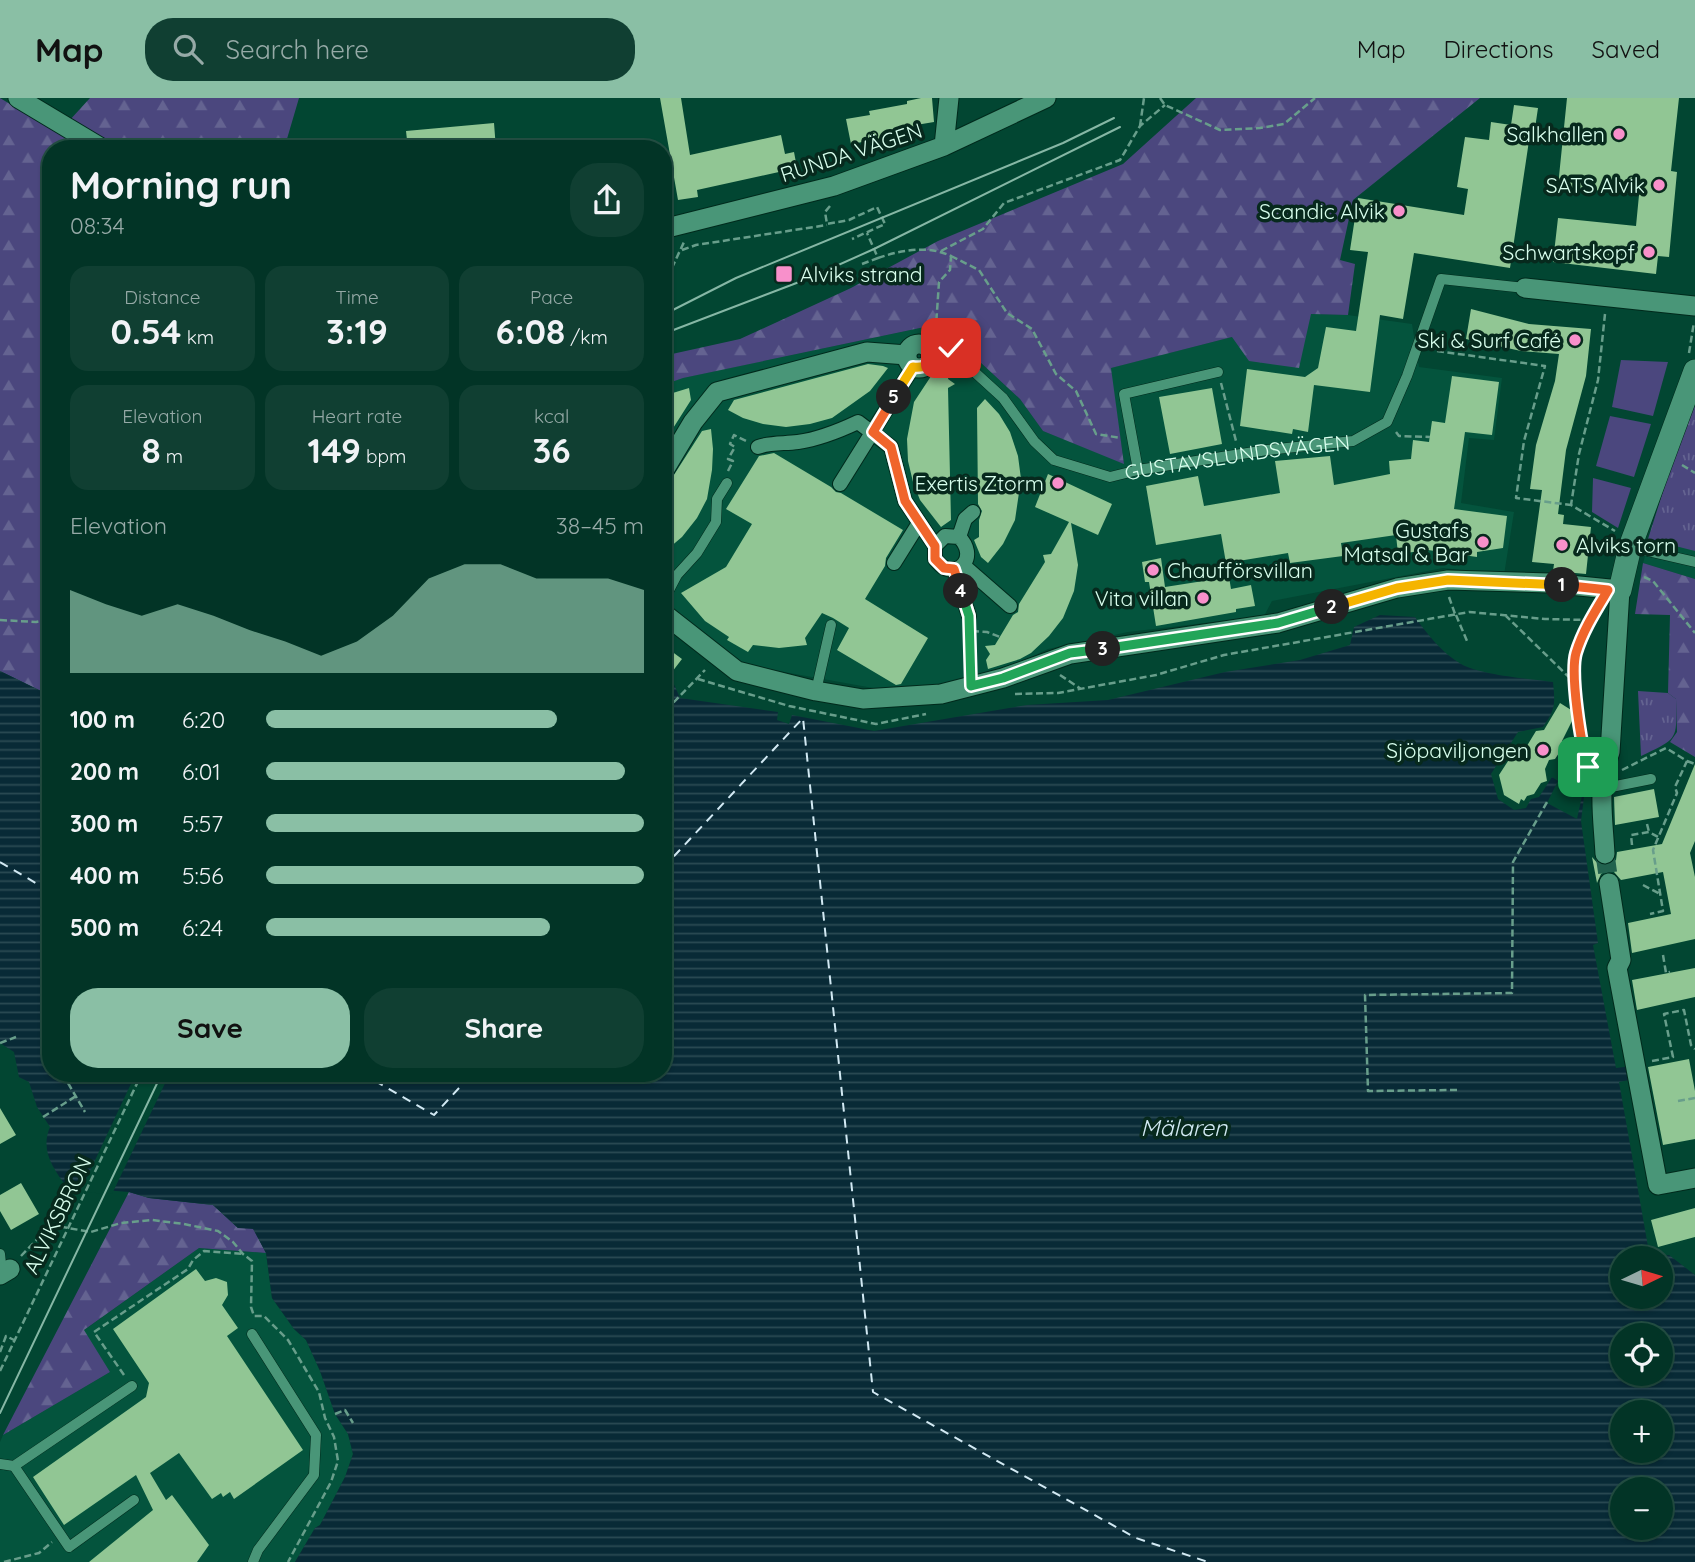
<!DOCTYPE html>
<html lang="en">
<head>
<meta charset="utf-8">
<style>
  :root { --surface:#023426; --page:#103f32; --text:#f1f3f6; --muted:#96aaa7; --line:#234f43; --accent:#8abfa5 }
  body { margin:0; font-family:Quicksand,sans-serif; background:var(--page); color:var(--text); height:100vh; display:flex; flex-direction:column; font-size:26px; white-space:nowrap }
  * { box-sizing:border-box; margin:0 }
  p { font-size:23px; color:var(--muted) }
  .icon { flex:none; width:38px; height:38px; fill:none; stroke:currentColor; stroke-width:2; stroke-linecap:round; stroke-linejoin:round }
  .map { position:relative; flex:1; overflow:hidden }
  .side { position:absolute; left:42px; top:42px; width:630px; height:942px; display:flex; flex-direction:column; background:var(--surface); border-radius:28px; box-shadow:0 2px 5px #0004,0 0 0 2px var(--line) }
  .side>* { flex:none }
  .needle { width:46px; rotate:85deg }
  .fabs { position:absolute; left:1610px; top:1148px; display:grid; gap:14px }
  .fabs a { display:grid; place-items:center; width:63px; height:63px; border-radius:50%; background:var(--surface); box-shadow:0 2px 5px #0004,0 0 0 2px var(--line); font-size:35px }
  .pin { position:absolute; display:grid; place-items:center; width:60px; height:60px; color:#fff; margin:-30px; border-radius:14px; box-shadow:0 4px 10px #0006 }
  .km { position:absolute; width:35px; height:35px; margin:-18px; border-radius:50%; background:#222; color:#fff; font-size:19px; line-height:35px; text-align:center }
  .round { display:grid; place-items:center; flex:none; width:74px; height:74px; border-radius:28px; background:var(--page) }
  .head { display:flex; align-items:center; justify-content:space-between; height:119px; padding:0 28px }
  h1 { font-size:38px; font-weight:700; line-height:52px }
  .metrics { display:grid; grid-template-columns:repeat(3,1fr); gap:10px; height:119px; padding:7px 28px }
  .metrics div { display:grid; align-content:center; border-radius:18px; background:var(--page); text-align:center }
  .metrics b { font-size:35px; font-weight:700 }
  .metrics small { font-size:19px; font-weight:400 }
  .metrics p { font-size:19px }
  .chart { height:196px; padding:14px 28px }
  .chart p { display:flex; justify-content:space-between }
  .chart svg { width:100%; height:126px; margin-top:7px; fill:var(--accent); opacity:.7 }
  .action { display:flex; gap:14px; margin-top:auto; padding:14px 28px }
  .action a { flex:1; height:80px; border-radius:28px; background:var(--accent); color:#111; font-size:28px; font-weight:700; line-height:80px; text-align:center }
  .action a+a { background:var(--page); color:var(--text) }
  ul { padding:0 28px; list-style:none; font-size:23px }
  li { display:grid; grid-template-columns:112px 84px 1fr; align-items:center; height:52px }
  li i { height:18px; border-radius:9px; background:var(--accent) }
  header { display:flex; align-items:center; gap:42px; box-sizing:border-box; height:98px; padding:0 35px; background:var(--accent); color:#111 }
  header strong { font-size:33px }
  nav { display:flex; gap:38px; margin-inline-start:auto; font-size:24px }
  .search { width:490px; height:63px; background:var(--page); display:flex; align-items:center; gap:18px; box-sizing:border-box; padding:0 24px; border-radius:28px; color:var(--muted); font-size:26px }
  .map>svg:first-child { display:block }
  .built { fill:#04543d }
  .grass { fill:#4b477e }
  .forest { fill:url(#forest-firs) }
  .park { fill:url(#park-tufts) }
  .water { fill:url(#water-rules); fill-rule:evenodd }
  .pier { fill:#024632 }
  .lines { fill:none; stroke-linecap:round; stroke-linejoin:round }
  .ferry { stroke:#d2e9f3; stroke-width:2; stroke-dasharray:9 7; stroke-linecap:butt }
  .building { fill:#91c694 }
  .minor-tunnel { stroke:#22624e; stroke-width:19; stroke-dasharray:19 10; stroke-linecap:butt }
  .service-casing { stroke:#002a1c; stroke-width:11 }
  .pedestrian-casing { stroke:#002a1c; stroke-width:16 }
  .minor-casing { stroke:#002a1c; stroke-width:21 }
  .tertiary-casing { stroke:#002a1c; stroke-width:24 }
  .path { stroke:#689e8b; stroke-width:2.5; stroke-dasharray:7 3.5; stroke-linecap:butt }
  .service { stroke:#499678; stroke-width:10 }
  .pedestrian { stroke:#499678; stroke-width:14 }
  .minor { stroke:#499678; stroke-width:19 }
  .tertiary { stroke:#499678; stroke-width:23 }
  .tram { stroke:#86b7a5; stroke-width:2 }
  .path-bridge { stroke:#689e8b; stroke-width:2.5; stroke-dasharray:7 3.5; stroke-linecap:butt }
  .split-1-casing { stroke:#fff; stroke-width:14 }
  .split-2-casing { stroke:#fff; stroke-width:14 }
  .split-3-casing { stroke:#fff; stroke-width:14 }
  .split-4-casing { stroke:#fff; stroke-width:14 }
  .split-5-casing { stroke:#fff; stroke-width:14 }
  .split-6-casing { stroke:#fff; stroke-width:14 }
  .split-1 { stroke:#f0652b; stroke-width:9 }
  .split-2 { stroke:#f5b400; stroke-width:9 }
  .split-3 { stroke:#22a559; stroke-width:9 }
  .split-4 { stroke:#22a559; stroke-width:9 }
  .split-5 { stroke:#f0652b; stroke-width:9 }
  .split-6 { stroke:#f5b400; stroke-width:9 }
  .poi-dot { fill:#f890cb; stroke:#07291d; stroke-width:2.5 }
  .labels { text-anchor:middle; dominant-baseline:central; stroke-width:7; stroke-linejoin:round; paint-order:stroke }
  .poi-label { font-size:21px; fill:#d9ffee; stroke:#07291d; text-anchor:end }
  .street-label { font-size:21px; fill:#d9ffee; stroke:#07291d }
  .water-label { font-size:23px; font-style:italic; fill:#d2e9f3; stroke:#07291d }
</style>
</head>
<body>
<header>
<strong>Map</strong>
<div class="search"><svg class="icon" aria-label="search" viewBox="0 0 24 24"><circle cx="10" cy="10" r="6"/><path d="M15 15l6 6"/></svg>Search here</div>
<nav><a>Map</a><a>Directions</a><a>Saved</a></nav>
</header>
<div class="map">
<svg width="1695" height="1464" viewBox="0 0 1695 1464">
  <defs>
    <pattern id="forest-firs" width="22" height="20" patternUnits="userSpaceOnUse" patternTransform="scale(1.75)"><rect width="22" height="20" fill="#4b477e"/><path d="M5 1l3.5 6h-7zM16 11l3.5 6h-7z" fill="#646391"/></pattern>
    <pattern id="park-tufts" width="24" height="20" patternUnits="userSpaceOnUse" patternTransform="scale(1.75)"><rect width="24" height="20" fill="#4b477e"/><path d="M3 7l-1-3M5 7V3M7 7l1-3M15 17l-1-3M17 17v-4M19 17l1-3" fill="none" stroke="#646391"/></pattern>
    <pattern id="water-rules" width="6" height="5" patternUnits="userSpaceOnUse" patternTransform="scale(1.75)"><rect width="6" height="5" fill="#082a36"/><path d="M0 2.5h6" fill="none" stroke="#2b4a53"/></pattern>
  </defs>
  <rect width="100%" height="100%" fill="#024632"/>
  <path class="built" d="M1311,216L1348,217L1412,226L1419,269L1502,280L1494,342L1469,340L1461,405L1514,414L1504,477L1443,470L1272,503L1264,518L1128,534L1048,551L1009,570L934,591L884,592L739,566L663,507V287L682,280L939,226L1020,301L1043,333L1124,365L1110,270L1232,239Z
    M1695,307V481L1643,465L1673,362Z
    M199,1150L266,1155L272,1200L294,1231L306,1242L320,1273L335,1316L348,1336L353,1356L345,1379L320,1427L315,1430L295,1464H0V1344L3,1337L110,1274L83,1233Z"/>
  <path class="grass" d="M1621,262L1668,264L1653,318L1612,309Z
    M1610,318L1651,326L1634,379L1596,368Z
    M1593,380L1631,390L1618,430L1592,414Z"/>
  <path class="forest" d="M0,0L58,35L90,0H299L284,51H51V588L41,593L0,573Z
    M1196,0H1480L1353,102L1340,162L1355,166L1348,217L1311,216L1299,270L1249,263L1232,239L1111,270L1124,366L1043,333L1020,301L939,226L683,280L663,287V258L740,241L851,190L938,143L1123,66Z
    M1643,465L1695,481V659L1670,644L1677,634L1676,601L1668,595L1670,517L1635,516Z
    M129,1094L149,1100L213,1107L238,1130H253L266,1155L199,1150L84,1232L110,1274L3,1337Z"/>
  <path class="park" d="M1695,307V453L1648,441L1673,362Z
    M1638,593L1668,595L1676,601C1677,643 1678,640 1641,658Z"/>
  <path class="water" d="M1380,517L1415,519C1428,537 1441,554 1461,566C1481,577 1529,581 1553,584C1555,605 1556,611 1543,629L1518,634L1491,676L1498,701L1514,712L1526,710L1531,701L1539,699L1552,679L1558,683L1547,705L1577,721L1582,698L1584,699L1581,723L1598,845L1593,847L1616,970L1632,968L1634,981L1619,984L1650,1160L1669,1157L1695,1177V1464H295L315,1430L320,1427L345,1379L353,1356L348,1336L335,1316L320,1273L306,1242L294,1231L272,1200L266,1155L253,1131L238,1130L213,1107L149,1100L129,1094L67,1089C53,1071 40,1052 50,1029L37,1009L29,984L19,979L14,954L0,945V573L41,593L51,589V975H663V575L673,584L680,600L778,614L777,622L789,626L792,617L874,633L1027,607L1108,602L1225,574L1300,562L1350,547L1354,529ZM1622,1160H1661V1199H1622ZM1622,1237H1661V1276H1622ZM1622,1314H1661V1353H1622ZM1622,1391H1661V1430H1622Z"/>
  <path class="pier" d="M136,975H170L112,1096L80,1094Z"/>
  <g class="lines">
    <path class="ferry" d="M0,764L51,794
      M663,770L803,620L873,1294L1136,1440L1208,1464
      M361,975L434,1017L473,975"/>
  </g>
  <path class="building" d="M660,0H681L690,57L781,37L785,56L794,54L797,70L697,92L698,99L678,102Z
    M921,0H932L934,24L916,27V31L885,37V40L851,46L846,21L870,17L869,13L907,6V3Z
    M1567,0H1679L1671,73L1677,74L1669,159L1658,158L1656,176L1553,164L1558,120L1636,128L1639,97L1558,88Z
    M1514,7L1538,10L1534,37L1530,36L1510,170L1414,155L1403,221L1380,217L1370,294L1314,287L1308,334L1293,331L1292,336L1240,328L1247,271L1305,279L1318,270L1326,229L1356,233L1368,154L1350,152L1358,100L1464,117L1468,91L1457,89L1465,39L1489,42L1491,24L1511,27Z
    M494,25L496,51H408L406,33Z
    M1471,211L1529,226L1591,231L1586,278L1566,352L1558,416L1564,417L1563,426L1591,429L1586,476L1553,473L1554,466L1532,464L1542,392L1530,391L1536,347L1555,283L1559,256L1521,253L1466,241Z
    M868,266L883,268L888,270L870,293L832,320L810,326L786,329L763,326L743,320L728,312L734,302Z
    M939,266L949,274L948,281L955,286L948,290L951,422L941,429L920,402L913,384L908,363L907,341L914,304Z
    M1452,278L1499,284L1492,337L1465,334L1454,411L1507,418L1503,450L1477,454V459L1428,452L1398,456L1396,437L1341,445L1343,458L1290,465L1288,455L1226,465L1221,436L1156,447L1146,388L1198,378L1204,408L1280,395L1275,363L1330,358L1334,387L1390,376L1389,363L1411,361L1413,342L1429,344L1432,323L1445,325Z
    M689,290L691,302L663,346V298Z
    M1212,290L1222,346L1170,356L1159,299Z
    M985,301L999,316L1010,334L1018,358L1021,381L1015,422L1003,446L988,465L981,459L974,442L979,439V422L982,413L978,406L977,310Z
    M711,331L713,351L712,372L707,401L697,420L682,439L663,455V394L702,333Z
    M774,355L831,389L836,394L841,395L903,432L886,460L885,468L865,501L928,540L901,586L896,587L837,552L849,530L833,520L822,515L805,540L807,547L779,550L753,547L748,554L727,542L729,539L705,523L681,495L726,469L752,426L726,411L759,358Z
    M1048,376L1112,406L1098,437L1071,425L1078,467L1074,493L1063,520L1049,538L1031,555L1020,561L988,571L986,562L990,556L985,548L995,547L1013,517L1018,514L1019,506L1045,464L1043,457L1051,456L1069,424L1035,409Z
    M1161,460L1165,489L1229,479L1231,491L1251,487L1255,508L1236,511V514L1156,528L1149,484H1145L1142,464Z
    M663,547L682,561L672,574L663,568Z
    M1560,605L1576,615L1562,643L1563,649L1555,661L1549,662L1545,671L1547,683L1541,685L1534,696L1527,698L1524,703L1521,701L1519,706L1504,697L1499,677L1510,660L1522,656L1536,633L1544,632Z
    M1695,666V743L1690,755L1695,779V841L1632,855L1628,825L1671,816L1663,774L1621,782L1614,774L1606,773L1601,776L1597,785L1592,759L1599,767L1606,768L1616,762L1617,754L1662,746Z
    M1572,672L1585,680L1575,695L1563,688Z
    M1654,691L1659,719L1615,727L1614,699Z
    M1695,870V899L1637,912L1632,882Z
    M1689,961L1695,993V1041L1663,1047L1648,969Z
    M0,1010L16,1037L0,1046Z
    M21,1085L39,1116L11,1132L0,1113V1097Z
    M1695,1110V1139L1658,1149L1651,1122Z
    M196,1171L205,1183L216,1180L227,1184L228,1197L222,1207L238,1230L227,1238L303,1352L234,1401L230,1394L223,1399L221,1395L212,1401L179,1355L150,1375L166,1402L172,1397L209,1447L197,1464H89L153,1412L136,1377L64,1427L33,1379L146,1299L149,1285L113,1231Z"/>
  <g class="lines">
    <path class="minor-tunnel" d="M1605,756L1609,785"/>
    <g class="service-casing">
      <g id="service">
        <path id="s1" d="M931,258H950L969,269L1003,300L1034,343L1054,362L1110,379L1138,372L1267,352L1353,343L1387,324L1407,278L1441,181L1525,190"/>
        <path d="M1138,372L1124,296L1218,274"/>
        <path d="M1630,449L1695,464"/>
        <path d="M666,516L667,496L677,477L697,455L716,424L717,401L727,385"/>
        <path d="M816,593L831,527"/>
        <path d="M1601,691L1651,681"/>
        <path d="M0,1156L2,1175"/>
        <path d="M252,1236L316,1337L314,1377L258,1452L253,1464"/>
        <path d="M0,1366L14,1368L132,1288"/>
        <path d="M14,1368L69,1449L134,1402"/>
      </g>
    </g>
    <g class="pedestrian-casing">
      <path id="pedestrian" d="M758,349C772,344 784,346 798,344C819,341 839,333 858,324L891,349L905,403L935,448V461C938,464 940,467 943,469C960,479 978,458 959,439L945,438L935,448
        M840,386L913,269
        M959,439L965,421L973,414
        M894,465L919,425
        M963,467L1010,508
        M954,471L969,518"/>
    </g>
    <g class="minor-casing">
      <path id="minor" d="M18,0L103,51
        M944,48L949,0
        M663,131L834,88L944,48L1046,0
        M1525,190L1695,208
        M907 258a12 12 0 1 1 24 0a12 12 0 1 1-24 0Z
        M663,374L693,324L717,294L867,254L907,257
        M663,515L737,573L816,593L863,601L941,596L1003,580L1070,556L1278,525L1397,490L1448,482L1549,485L1620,492L1610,654C1597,690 1603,718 1605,756
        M1609,785L1621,862L1617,870L1658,1087L1695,1080
        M0,1177L10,1171"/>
    </g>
    <g class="tertiary-casing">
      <path id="tertiary" d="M1620,492L1630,449L1695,273"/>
    </g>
    <path class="path" d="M1160,0L1165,7L1220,32L1260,30L1284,26L1315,0
      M1140,28L1144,0
      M830,108L825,114L827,126L849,122L877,109L885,126L852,141
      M682,152L696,147L827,127
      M941,153L983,131L1004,105L1120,62L1140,28L1165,7
      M951,158L979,172L1007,215L1032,231L1056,276L1076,293L1096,336L1121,340
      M878,160C901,152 928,147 951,158L950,172L939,184L936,228L942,246
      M862,166L878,160L867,135
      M663,189L684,144
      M1605,216L1598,282L1579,356L1571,407L1615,433
      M1437,253L1545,268L1524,343L1516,400L1571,407
      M1689,255L1694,224
      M1221,285L1236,343
      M1396,334L1399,338L1430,339
      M1682,367L1695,375
      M728,373L733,363L728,361L735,349L730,346L734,337L746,343
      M1644,479L1653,483L1695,535
      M1449,499L1455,516
      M1456,517L1467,543
      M1505,517L1576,586
      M0,522L36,524L51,521
      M969,532L971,570
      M972,533L987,534L1000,539
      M1060,577L1081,591
      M698,581L789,608L876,626L926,616
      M1015,596L1058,595L1156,577L1224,557L1469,514L1545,521L1590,522
      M663,603L674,604L705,572
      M1687,663L1695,666
      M1587,667C1581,643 1571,582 1575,558C1578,541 1589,522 1598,508
      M1622,672L1666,650L1687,663L1675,689L1677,695L1653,752L1663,813L1650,816
      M1647,726L1649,734
      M1632,747L1631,737L1649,734L1658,739
      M1643,787L1660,796
      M1663,857L1666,875L1670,874
      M0,945L16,939
      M1652,963L1673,959L1664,916L1684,912L1691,947L1695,951
      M68,985L85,1014
      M1457,992L1368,993L1365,897L1512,895L1513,764L1547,704
      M1678,1003L1695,1000
      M43,1019L76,998
      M21,1158L51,1127L91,1134L121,1125L152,1122L184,1126L218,1133L233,1144L243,1156L252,1163L251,1209L254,1218H264L288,1242L319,1294L325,1320L334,1339L338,1363L331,1384L288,1464
      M0,1254L6,1238L14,1242
      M124,1277L94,1234L188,1171L193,1162L204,1153L243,1156
      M335,1316L345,1312L353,1325
      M4,1464L39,1455L52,1444"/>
    <use href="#service" class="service"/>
    <use href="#pedestrian" class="pedestrian"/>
    <use href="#minor" class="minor"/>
    <use href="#tertiary" class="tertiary"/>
    <path class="tram" d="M663,217L736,180L1063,45L1114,20
      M663,236L807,181L874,151L1120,29
      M0,1315L162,975"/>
    <path class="path-bridge" d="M0,1273L142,975"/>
  </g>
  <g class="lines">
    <g class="split-1-casing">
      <path id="split-1" d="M1562,487L1608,492C1596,512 1583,532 1576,555C1570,576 1581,647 1588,669"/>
    </g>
    <g class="split-2-casing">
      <path id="split-2" d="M1332,509L1397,490L1448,482L1562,487"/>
    </g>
    <g class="split-3-casing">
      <path id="split-3" d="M1103,551L1278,525L1332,509"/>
    </g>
    <g class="split-4-casing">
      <path id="split-4" d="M961,493L969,518L971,588L1003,580L1070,555L1103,551"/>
    </g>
    <g class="split-5-casing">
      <path id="split-5" d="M894,299L873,334L891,349L905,403L935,448V461L944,470L954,471L961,493"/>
    </g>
    <g class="split-6-casing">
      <path id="split-6" d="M894,299L913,269C924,270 927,268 931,258H950L951,250"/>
    </g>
    <use href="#split-1" class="split-1"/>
    <use href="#split-2" class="split-2"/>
    <use href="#split-3" class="split-3"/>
    <use href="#split-4" class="split-4"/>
    <use href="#split-5" class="split-5"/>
    <use href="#split-6" class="split-6"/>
  </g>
  <g class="poi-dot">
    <circle cx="1619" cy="36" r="7"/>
    <circle cx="1659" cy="87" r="7"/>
    <circle cx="1399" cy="113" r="7"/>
    <circle cx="1649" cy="154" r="7"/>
    <rect x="775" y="167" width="18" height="18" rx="3.5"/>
    <circle cx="1575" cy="242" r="7"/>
    <circle cx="1058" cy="385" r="7"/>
    <circle cx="1483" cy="444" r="7"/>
    <circle cx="1562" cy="447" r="7"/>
    <circle cx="1153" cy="472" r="7"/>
    <circle cx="1203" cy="500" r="7"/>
    <circle cx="1543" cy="652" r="7"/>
  </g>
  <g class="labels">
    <g class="poi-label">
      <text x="1605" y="36">Salkhallen</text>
      <text x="1645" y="87">SATS Alvik</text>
      <text x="1385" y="113">Scandic Alvik</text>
      <text x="1635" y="154">Schwartskopf</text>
      <text x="800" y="176" text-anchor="start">Alviks strand</text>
      <text x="1561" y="242">Ski &amp; Surf Café</text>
      <text x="1044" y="385">Exertis Ztorm</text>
      <text x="1469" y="432">Gustafs<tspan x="1469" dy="24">Matsal &amp; Bar</tspan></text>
      <text x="1576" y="447" text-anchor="start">Alviks torn</text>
      <text x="1167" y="472" text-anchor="start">Chaufförsvillan</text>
      <text x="1189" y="500">Vita villan</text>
      <text x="1529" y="652">Sjöpaviljongen</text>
    </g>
    <g class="street-label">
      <text transform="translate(851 54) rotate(-18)">RUNDA VÄGEN</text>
      <text stroke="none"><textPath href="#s1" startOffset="355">GUSTAVSLUNDSVÄGEN</textPath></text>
      <text transform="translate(57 1117) rotate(-64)">ALVIKSBRON</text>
    </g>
    <g class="water-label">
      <text x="1184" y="1029">Mälaren</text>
    </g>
  </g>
</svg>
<div class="fabs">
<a><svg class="needle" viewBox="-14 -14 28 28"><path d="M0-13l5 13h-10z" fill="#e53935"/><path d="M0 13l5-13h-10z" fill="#96aaa7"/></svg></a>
<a><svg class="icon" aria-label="locate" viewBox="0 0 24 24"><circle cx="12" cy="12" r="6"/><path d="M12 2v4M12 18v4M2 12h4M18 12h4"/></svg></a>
<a>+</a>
<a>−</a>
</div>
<div class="pin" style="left:1588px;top:669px;background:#1e9e55"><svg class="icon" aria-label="arrive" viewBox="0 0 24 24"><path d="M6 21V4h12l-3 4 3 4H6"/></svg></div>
<div class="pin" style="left:951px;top:250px;background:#d93025"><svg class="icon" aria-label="check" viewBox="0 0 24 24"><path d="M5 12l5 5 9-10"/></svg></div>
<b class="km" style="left:1562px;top:487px">1</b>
<b class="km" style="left:1332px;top:509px">2</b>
<b class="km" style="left:1103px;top:551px">3</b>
<b class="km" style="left:961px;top:493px">4</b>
<b class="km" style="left:894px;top:299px">5</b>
<section class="side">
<div class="head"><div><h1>Morning run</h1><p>08:34</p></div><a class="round"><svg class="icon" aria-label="share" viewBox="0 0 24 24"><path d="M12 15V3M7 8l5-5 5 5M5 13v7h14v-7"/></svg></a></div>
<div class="metrics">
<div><p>Distance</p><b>0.54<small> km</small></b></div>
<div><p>Time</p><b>3:19</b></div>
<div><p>Pace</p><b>6:08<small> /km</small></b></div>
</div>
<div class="metrics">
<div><p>Elevation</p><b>8<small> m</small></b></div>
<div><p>Heart rate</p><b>149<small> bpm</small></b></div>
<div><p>kcal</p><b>36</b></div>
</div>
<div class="chart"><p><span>Elevation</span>38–45 m</p>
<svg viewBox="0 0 160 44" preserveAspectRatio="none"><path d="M0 44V15L10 20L20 24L30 20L40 24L50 29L60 33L70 38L80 33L90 24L100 11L110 6L120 6L130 11L140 11L150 11L160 15V44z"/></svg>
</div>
<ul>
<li><b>100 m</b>6:20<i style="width:77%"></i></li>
<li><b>200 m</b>6:01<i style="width:95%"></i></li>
<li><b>300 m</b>5:57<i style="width:100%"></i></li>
<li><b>400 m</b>5:56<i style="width:100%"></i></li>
<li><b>500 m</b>6:24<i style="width:75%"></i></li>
</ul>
<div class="action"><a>Save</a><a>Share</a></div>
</section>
</div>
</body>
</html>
